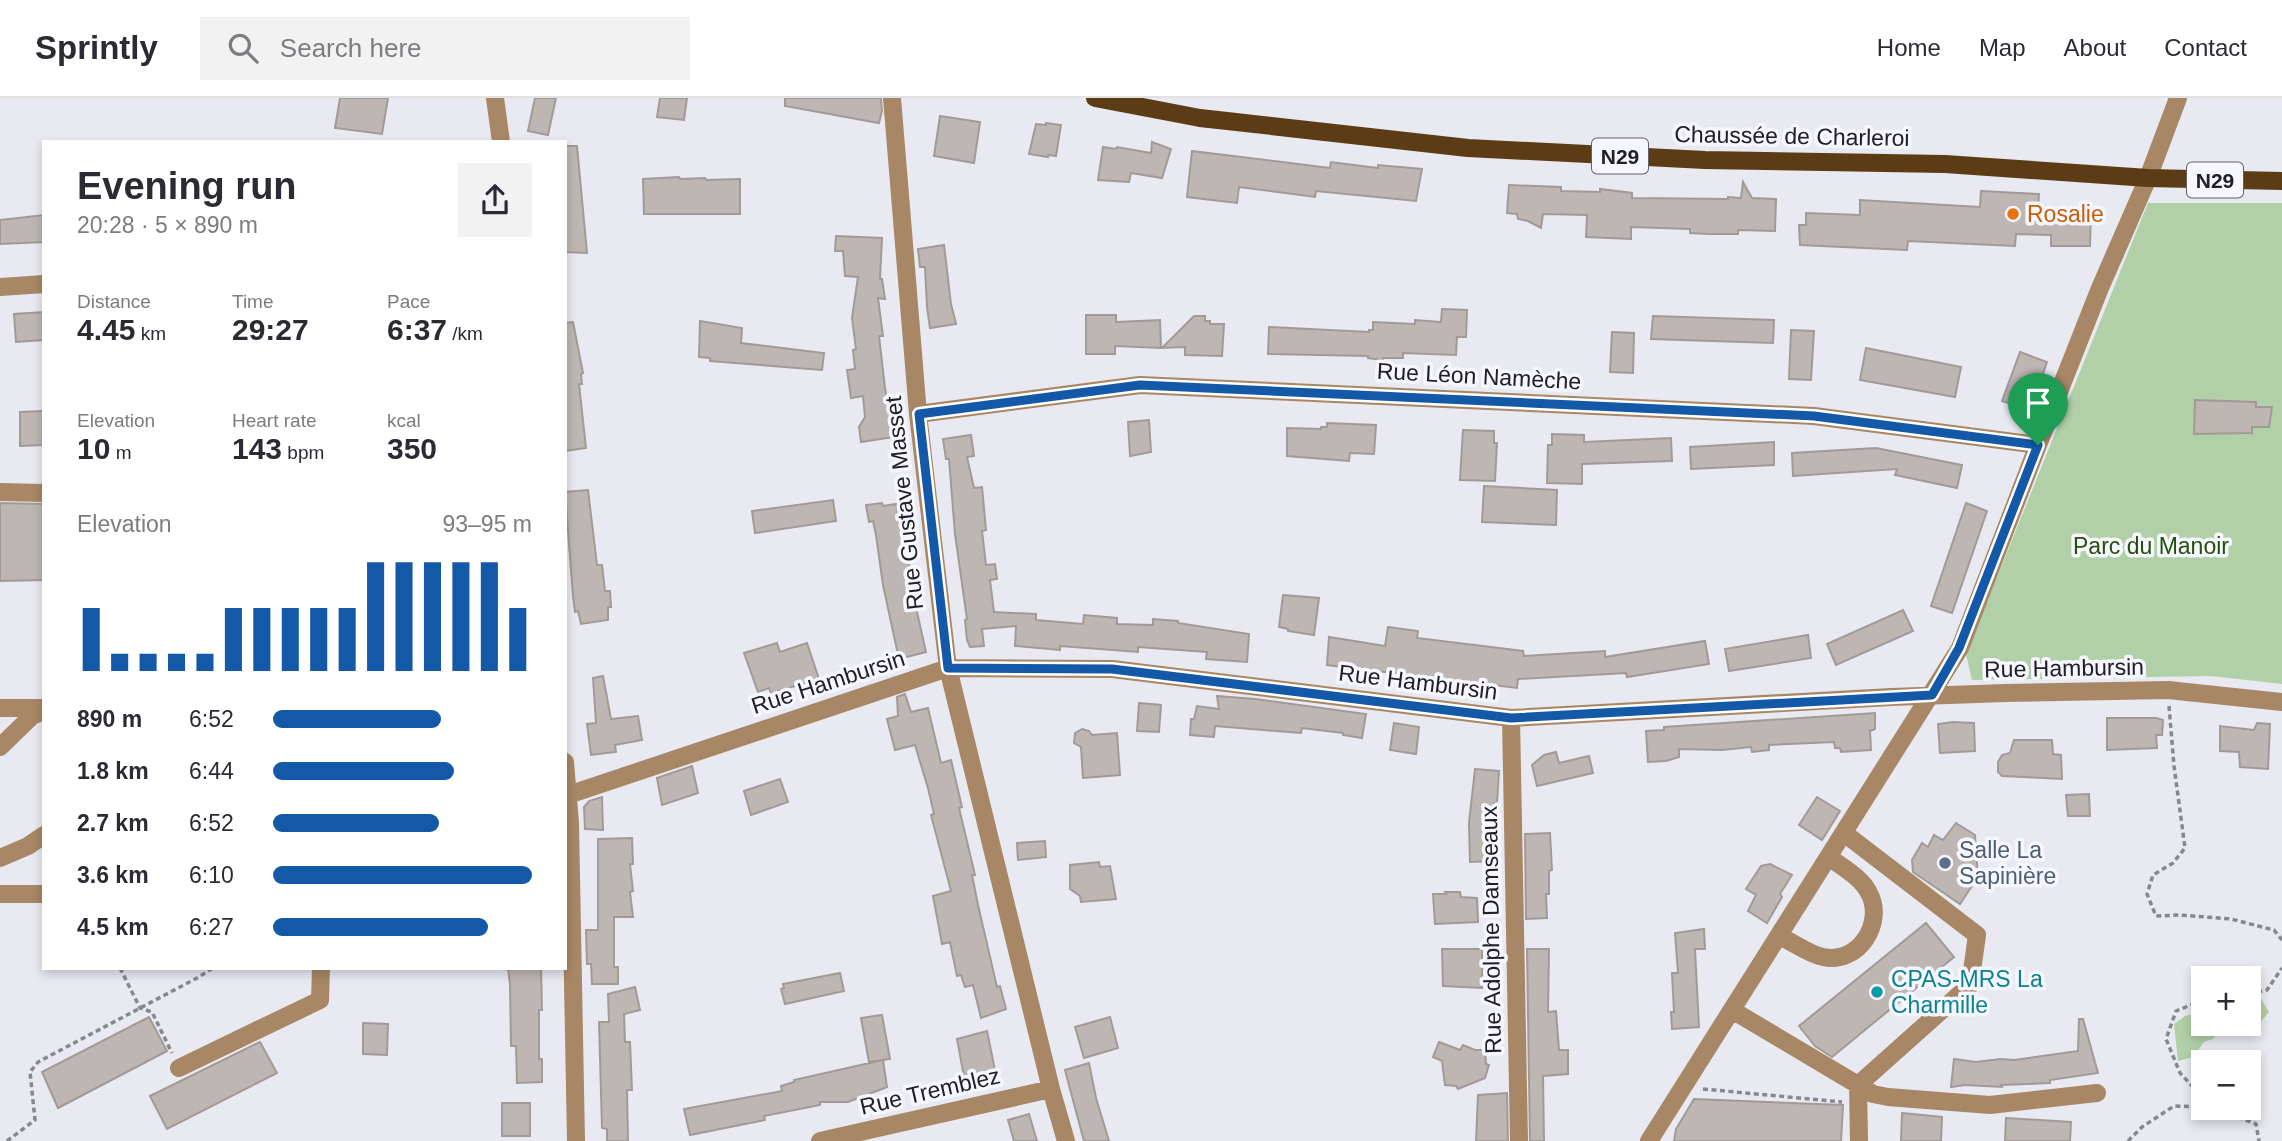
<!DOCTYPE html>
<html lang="en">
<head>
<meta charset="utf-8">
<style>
  :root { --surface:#fff; --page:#f2f2f3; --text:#2b2b33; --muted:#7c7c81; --line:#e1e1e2; --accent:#1458a8 }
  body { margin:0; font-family:Arial,sans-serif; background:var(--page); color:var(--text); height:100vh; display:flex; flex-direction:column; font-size:26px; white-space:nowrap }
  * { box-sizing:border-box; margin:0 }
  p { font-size:23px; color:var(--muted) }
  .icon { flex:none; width:38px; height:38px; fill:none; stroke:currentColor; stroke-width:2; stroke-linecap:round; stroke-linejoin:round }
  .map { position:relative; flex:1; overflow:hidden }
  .drawer { position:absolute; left:42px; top:42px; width:525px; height:830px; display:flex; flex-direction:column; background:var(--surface); border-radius:0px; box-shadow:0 4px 10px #0003 }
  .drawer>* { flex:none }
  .tools { position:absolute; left:2191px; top:868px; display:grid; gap:14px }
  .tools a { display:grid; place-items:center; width:70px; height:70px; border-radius:0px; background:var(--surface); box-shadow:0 4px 10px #0003; font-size:35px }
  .pin { position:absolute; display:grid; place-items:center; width:60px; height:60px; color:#fff; margin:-72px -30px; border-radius:50% 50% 50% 0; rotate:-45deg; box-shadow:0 0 7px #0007 }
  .pin .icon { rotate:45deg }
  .round { display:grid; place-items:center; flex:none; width:74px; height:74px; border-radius:0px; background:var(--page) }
  .summary { display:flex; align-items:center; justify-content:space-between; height:119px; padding:0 35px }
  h1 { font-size:38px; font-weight:700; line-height:52px }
  .metrics { display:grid; grid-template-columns:repeat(3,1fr); gap:10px; height:119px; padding:7px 35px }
  .metrics div { display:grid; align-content:center }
  .metrics b { font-size:30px; font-weight:700 }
  .metrics small { font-size:19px; font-weight:400 }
  .metrics p { font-size:19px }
  .chart { height:196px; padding:14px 35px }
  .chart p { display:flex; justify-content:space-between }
  .chart svg { width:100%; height:126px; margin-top:7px; stroke:var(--accent); stroke-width:6 }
  ul { padding:0 35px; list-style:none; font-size:23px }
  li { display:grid; grid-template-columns:112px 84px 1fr; align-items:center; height:52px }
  li i { height:18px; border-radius:9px; background:var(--accent) }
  header { display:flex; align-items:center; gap:42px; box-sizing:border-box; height:98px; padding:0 35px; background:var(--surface); border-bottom:2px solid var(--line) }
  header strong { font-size:33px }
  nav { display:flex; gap:38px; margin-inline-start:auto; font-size:24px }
  .search { width:490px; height:63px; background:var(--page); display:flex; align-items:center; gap:18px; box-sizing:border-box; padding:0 24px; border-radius:0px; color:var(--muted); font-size:26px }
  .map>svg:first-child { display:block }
  .green { fill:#b2d0a7 }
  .building { fill:#beb6b3; stroke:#a29a97; stroke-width:2 }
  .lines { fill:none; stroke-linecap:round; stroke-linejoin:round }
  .path { stroke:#87888d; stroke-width:3.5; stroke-dasharray:5 3.5; stroke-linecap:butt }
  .minor { stroke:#a78765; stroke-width:18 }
  .major { stroke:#5c3c15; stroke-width:18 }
  .route-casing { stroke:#fff; stroke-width:14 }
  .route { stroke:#1458a8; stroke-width:9 }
  .food-dot { fill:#e8710a; stroke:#f5f6fe; stroke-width:2.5 }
  .service-dot { fill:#5c6f8a; stroke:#f5f6fe; stroke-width:2.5 }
  .culture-dot { fill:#0f9aa8; stroke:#f5f6fe; stroke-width:2.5 }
  .labels { text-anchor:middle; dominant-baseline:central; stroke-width:7; stroke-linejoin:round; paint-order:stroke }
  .shield { fill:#f5f6fe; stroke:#616165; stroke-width:2 }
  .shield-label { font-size:21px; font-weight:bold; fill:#212124 }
  .street-label { font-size:23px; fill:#212124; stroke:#f5f6fe }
  .food-label { font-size:23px; fill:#c56008; stroke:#f5f6fe; text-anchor:start }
  .park-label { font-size:23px; fill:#24500c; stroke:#f5f6fe }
  .service-label { font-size:23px; fill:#4e5e75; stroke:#f5f6fe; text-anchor:start }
  .culture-label { font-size:23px; fill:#0d838f; stroke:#f5f6fe; text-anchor:start }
</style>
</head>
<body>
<header>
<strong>Sprintly</strong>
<div class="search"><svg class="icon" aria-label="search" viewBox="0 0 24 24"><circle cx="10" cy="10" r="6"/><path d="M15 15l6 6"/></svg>Search here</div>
<nav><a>Home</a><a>Map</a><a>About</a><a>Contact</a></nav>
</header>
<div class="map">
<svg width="2282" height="1043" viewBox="0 0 2282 1043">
  <rect width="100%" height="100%" fill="#e8e9f1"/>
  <path class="green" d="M2148,105H2282V586L2211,578L1972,582L1966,556Z
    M2261,901L2269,914L2259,926L2217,936L2213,941L2204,944L2193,959L2178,963L2174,926L2185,918L2203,914V926H2249V904Z"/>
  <path class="building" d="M340,0H388L382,36L335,30Z
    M535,0H556L548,37L528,33Z
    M660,0H687L684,22L657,19Z
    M785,0H881L882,13L879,25L785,8Z
    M940,18L980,24L974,65L934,58Z
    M1046,25L1061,27L1056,58L1048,57V59L1029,56L1036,26L1046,27Z
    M1152,44L1171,51L1162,80L1131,75L1129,84L1098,82L1103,49L1116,51L1117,49L1151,55Z
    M565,48H577L587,155L565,154Z
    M1192,53L1330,70L1331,64L1378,70V67L1422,71L1416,103L1316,93L1315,99L1239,89L1237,105L1187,99Z
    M679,79L680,81L705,80L706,82L740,81V116H644L643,81Z
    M1743,84L1752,100L1776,101L1775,133L1738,132V136H1709L1690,135V131L1631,129V141L1586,139L1587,117L1543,116L1541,130L1528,123L1518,121L1517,116L1507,115L1509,87L1561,89V93L1600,94V91L1632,95V100L1728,101V99L1741,100Z
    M1981,93L2039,96L2038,110L2091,113L2090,148H2051V137L2016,136L2015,148L1908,143L1907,152L1800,147L1799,127H1806V115L1860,117V102L1980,109Z
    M44,117V144L0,146V122Z
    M836,138L882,140L880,181H882L885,201L878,200L883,238H879L885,290L894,339L861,344L859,329L865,319L863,298L851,300L847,272L855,271L853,252L856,251L852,220L858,179L845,178L843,153H835Z
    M944,147L951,206L956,226L930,230L927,209L925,169H920L918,151Z
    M1442,211L1467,212L1466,239H1457L1456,257L1403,255V260H1383V262L1368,260V258L1268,256L1269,229L1369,234V232H1373V224L1415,226V222L1441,224Z
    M44,214V242L16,244L14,216Z
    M1086,217H1116V224L1160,222L1161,250L1115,248V256H1086Z
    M1194,218H1205V223H1210V226H1224L1222,258L1185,257V249L1162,250Z
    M1653,218L1774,222L1773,245L1651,241Z
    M700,223L742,230L741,245L824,255L822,272L710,263V260L699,259Z
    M573,224L583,275L581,276L582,286H579L586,350L565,353V225Z
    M1791,232L1814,233L1811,282L1789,281Z
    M1612,234L1634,235L1633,275L1610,274Z
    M1866,250L1961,269L1955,299L1860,282Z
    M2020,254L2047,264L2027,321L2013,315L2015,307L2002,303Z
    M2195,302L2256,304V309H2272L2269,329H2252V335L2194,336Z
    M44,313V347L20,348V314Z
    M1149,322L1151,354L1130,358L1128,324Z
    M1327,325L1376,327L1374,356L1350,355L1349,363L1287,358V330L1321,331V329H1327Z
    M1463,332L1494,333V345H1497L1495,383L1460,382Z
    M1552,336L1584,337V344L1671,340L1672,363L1582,366V386L1547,385L1548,347H1552Z
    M971,337L974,358L967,359L974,390L982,389L986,432L982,433L986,467L995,466L997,481L990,482L994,514L1036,516V522L1083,526L1084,517L1117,520V526L1153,527V521L1178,523V525L1249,536L1247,564L1206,561L1207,554L1138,549V554L1060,548V552L1015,548L1016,528L982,531L984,548L970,549L967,542L965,522L967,521L955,436L949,361H946L943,341Z
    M1774,344V367L1691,371L1690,349Z
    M1876,350L1962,367L1957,390L1895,377L1897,371L1793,378L1792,355Z
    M1484,388L1557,392L1556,427L1482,424Z
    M588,392L597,467H602L605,493H610L611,509H608V522L581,526L578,513L575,514L573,498L565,394Z
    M833,402L836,423L755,435L752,413Z
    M0,405L44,406V482L0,483Z
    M882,405L883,408L896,406L899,418H903L905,433H903L912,483H910L926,554L899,561L883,487L876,437L873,423L869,424L866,407Z
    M1966,405L1987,413L1952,515L1931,508Z
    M1283,497L1319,500L1314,537L1288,533V531L1279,529Z
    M1903,512L1913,533L1836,567L1827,546Z
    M1388,529L1418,533L1417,540L1523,553L1524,558L1605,553V559L1705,543L1709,566L1627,579L1626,575L1518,581L1517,590L1327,567L1329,539L1385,548Z
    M1808,537L1811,560L1729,573L1725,551Z
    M777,545L780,554L807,545L819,581L771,595L769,590L758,594L744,555Z
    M603,578L611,621L638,618L642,642L615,647L616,654L591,657L587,626L596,625L593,580Z
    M905,596L911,614L928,610L941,665L951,662L962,709L959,710L975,777H972L978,807L997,889L1000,888L1006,911L981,920L973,887L965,889L961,877L957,878L950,844L942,846L933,798L951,793L931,717L934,716L928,690L915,647L895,652L887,621L898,618L897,599Z
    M1217,598L1255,601L1366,616L1362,640L1343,637V635L1302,630L1301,635L1215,628L1214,639L1190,637L1191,621H1194L1197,608L1219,611Z
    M1139,605L1161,607L1159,634L1137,633Z
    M1875,615V631L1870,633L1871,652L1841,654L1840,650H1835L1834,644L1769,647V652L1752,654L1751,649L1722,652L1679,651V659L1666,663L1648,664L1646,633L1664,632V629Z
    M2107,620H2156L2163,622L2162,637H2156L2157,650L2107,652Z
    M1953,624L1974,625L1975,653L1940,655L1938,626Z
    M1394,625L1419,629L1416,656L1390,652Z
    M2257,625L2270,626L2268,671L2240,669L2239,654L2220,653V628L2254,632Z
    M1082,631L1089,633L1092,637L1117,635L1120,677L1083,680L1081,649L1074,645L1075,635Z
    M2014,642H2052L2053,656L2061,657L2062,681L2002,678L1998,674V664L2002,657L2010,655Z
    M1556,654L1559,665L1589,658L1593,675L1537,688L1532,667L1544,657Z
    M692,668L698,695L662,707L657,680Z
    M1475,671L1499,673L1497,705H1494V763L1470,764L1469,725Z
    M780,681L788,704L751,717L744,693Z
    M2089,696L2090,718H2068L2066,697Z
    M602,699L603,732L585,731L584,709L589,703Z
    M1817,699L1840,713L1822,742L1799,727Z
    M1956,725L1975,737L1978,779L1960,806L1913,774L1912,762L1922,745L1928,749L1934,737L1943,742Z
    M1550,735L1552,772L1549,773V796H1546L1547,820L1526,821L1525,736Z
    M632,740L633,766H630L633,793L630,794L633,819H614V869H618V886H592L591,866H587L586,832H598V741Z
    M1045,743L1046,759L1018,762L1017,745Z
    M1099,764L1100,769L1110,768L1116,801L1081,804L1080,798L1070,791V767Z
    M1770,766L1792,777L1780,796L1782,799L1767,825L1748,813L1756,797L1746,791L1761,768Z
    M1445,794H1460L1461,799L1477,800L1478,824L1435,826L1433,796H1446Z
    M1926,825L1954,859L1832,959L1815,948L1799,928Z
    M1704,831L1705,851H1695L1699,929L1672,931L1671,914H1674L1672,875H1678L1675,835Z
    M1442,851H1482V890L1443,888Z
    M1527,851H1549L1548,914L1556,913L1559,952H1568V976L1543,978L1544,1043H1530Z
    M508,870H541L542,912H539V961H542V984L517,985L516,948H511L510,887Z
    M840,875L844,893L785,906L781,891L784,890L783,886Z
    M635,889L640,912L624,916L625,944H630L632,992H627L628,1043H607V1031L602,1030L599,924H609L608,896Z
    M882,917L890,961L869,964L861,920Z
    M149,919L167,953L58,1010L42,974Z
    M1110,919L1118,950L1084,960L1075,929Z
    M2079,921H2083L2098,975L2050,982V985L2001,987L2002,989L1965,987L1951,989L1954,961L1976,964L2000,961L2014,962L2078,953Z
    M363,925L388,926L387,957L363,956Z
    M987,933L996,977L965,984L957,941Z
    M260,944L277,975L167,1031L150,998Z
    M1439,944L1460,952L1463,947L1475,952H1485L1486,966L1489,967L1485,980L1458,991L1456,988L1445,987L1442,963L1433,959Z
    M883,962L887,989L848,1004H820V1007L764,1018L765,1022L690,1037L684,1011L782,993L781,988L794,984V982Z
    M1089,965L1096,1000L1109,1043H1084L1070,991L1065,972Z
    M1507,995L1508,1043H1476L1478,997Z
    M1694,1001L1843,1007L1841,1043H1674L1676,1031Z
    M502,1005H530V1038H502Z
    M1902,1015L1942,1019L1941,1043H1901Z
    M1029,1016L1037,1043H1014L1008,1022Z
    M2006,1020L2071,1024L2070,1043H2005Z"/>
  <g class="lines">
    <path class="path" d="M2169,608L2174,668L2185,750L2173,765L2153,777L2147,796L2156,818L2180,817L2231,821L2274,832L2282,842
      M120,870L140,910L152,914L172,955
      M2249,896L2267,892L2282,870
      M2203,902L2176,913L2166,941L2180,975L2203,1000
      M1703,991L1842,1004
      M2214,1010L2256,1026L2259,1043
      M7,1043L35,1022L30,974L38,964L197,880L213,870
      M2128,1043L2142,1029L2174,1008L2203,1009"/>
    <path class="minor" d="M495,0L501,44
      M892,0L918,316L948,570L1051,991L1066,1043
      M0,189L44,186
      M918,316L1140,287L1814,318L2038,347
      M0,394L44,395
      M0,610H44
      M1511,620L1519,1043
      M0,649L32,618L44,613
      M565,664L570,725L576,1043
      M565,698L948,570L1112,571L1511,620L1891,599L2006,595L2168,592L2282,604
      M0,760L28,748L44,737
      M0,796H44
      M1779,838C1793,844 1808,856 1823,859C1859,867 1885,824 1869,795C1861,779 1843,770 1829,759
      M1732,912L1858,987L1970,887L1977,837L1844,735
      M179,970L320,902L321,870
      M1858,987L1873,996L1888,999L1990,1007L2097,995
      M1858,987L1859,1043
      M820,1043L1051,991
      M1649,1043L1960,550L2038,347L2100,190L2148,80L2178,0"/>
    <path class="major" d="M1095,0L1200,20L1468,50L1705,62L1945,66L2148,80L2282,83"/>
  </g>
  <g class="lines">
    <g class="route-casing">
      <path id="route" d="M1140,287L1814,318L2038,347L1959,550L1932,597L1511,620L1112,571L948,570L919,316Z"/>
    </g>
    <use href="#route" class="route"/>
  </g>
  <circle class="food-dot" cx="2013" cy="116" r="7"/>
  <circle class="service-dot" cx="1945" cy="765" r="7"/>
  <circle class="culture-dot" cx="1877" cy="894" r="7"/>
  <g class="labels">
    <g class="shield">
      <rect x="1592" y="40.5" width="56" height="35" rx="5"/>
      <rect x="2187" y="64.5" width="56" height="35" rx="5"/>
    </g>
    <g class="shield-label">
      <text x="1620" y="58">N29</text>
      <text x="2215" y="82">N29</text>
    </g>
    <g class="street-label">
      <text transform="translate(1792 38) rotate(1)">Chaussée de Charleroi</text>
      <text transform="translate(1479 278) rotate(3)">Rue Léon Namèche</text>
      <text transform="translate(904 405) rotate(-96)">Rue Gustave Masset</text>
      <text transform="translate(2064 570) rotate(-1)">Rue Hambursin</text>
      <text transform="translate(828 584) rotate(-18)">Rue Hambursin</text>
      <text transform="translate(1418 584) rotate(7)">Rue Hambursin</text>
      <text transform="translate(1491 832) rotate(-91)">Rue Adolphe Damseaux</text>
      <text transform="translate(930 993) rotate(-13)">Rue Tremblez</text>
    </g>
    <g class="food-label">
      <text x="2027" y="116">Rosalie</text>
    </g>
    <g class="park-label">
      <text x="2151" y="448">Parc du Manoir</text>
    </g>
    <g class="service-label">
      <text x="1959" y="752">Salle La<tspan x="1959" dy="26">Sapinière</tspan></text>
    </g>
    <g class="culture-label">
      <text x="1891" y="881">CPAS-MRS La<tspan x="1891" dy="26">Charmille</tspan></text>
    </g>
  </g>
</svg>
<div class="tools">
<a>+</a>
<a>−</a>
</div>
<div class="pin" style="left:2038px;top:347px;background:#1e9e55"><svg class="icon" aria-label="arrive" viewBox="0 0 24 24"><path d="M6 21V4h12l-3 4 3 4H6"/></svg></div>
<section class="drawer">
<div class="summary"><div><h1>Evening run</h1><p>20:28 · 5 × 890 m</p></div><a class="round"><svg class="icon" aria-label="share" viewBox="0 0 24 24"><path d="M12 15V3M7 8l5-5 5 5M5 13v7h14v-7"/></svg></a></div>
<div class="metrics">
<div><p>Distance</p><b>4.45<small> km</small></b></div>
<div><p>Time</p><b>29:27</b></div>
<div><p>Pace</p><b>6:37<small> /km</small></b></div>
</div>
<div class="metrics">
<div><p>Elevation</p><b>10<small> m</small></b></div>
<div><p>Heart rate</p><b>143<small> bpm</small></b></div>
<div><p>kcal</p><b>350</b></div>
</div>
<div class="chart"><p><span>Elevation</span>93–95 m</p>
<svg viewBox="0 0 160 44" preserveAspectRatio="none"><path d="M5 44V22M15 44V38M25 44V38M35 44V38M45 44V38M55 44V22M65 44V22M75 44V22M85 44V22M95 44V22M105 44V6M115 44V6M125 44V6M135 44V6M145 44V6M155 44V22"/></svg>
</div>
<ul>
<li><b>890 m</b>6:52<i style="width:65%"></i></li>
<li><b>1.8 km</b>6:44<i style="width:70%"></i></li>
<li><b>2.7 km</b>6:52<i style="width:64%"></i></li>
<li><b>3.6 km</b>6:10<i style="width:100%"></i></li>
<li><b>4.5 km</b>6:27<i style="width:83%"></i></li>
</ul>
</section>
</div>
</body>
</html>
